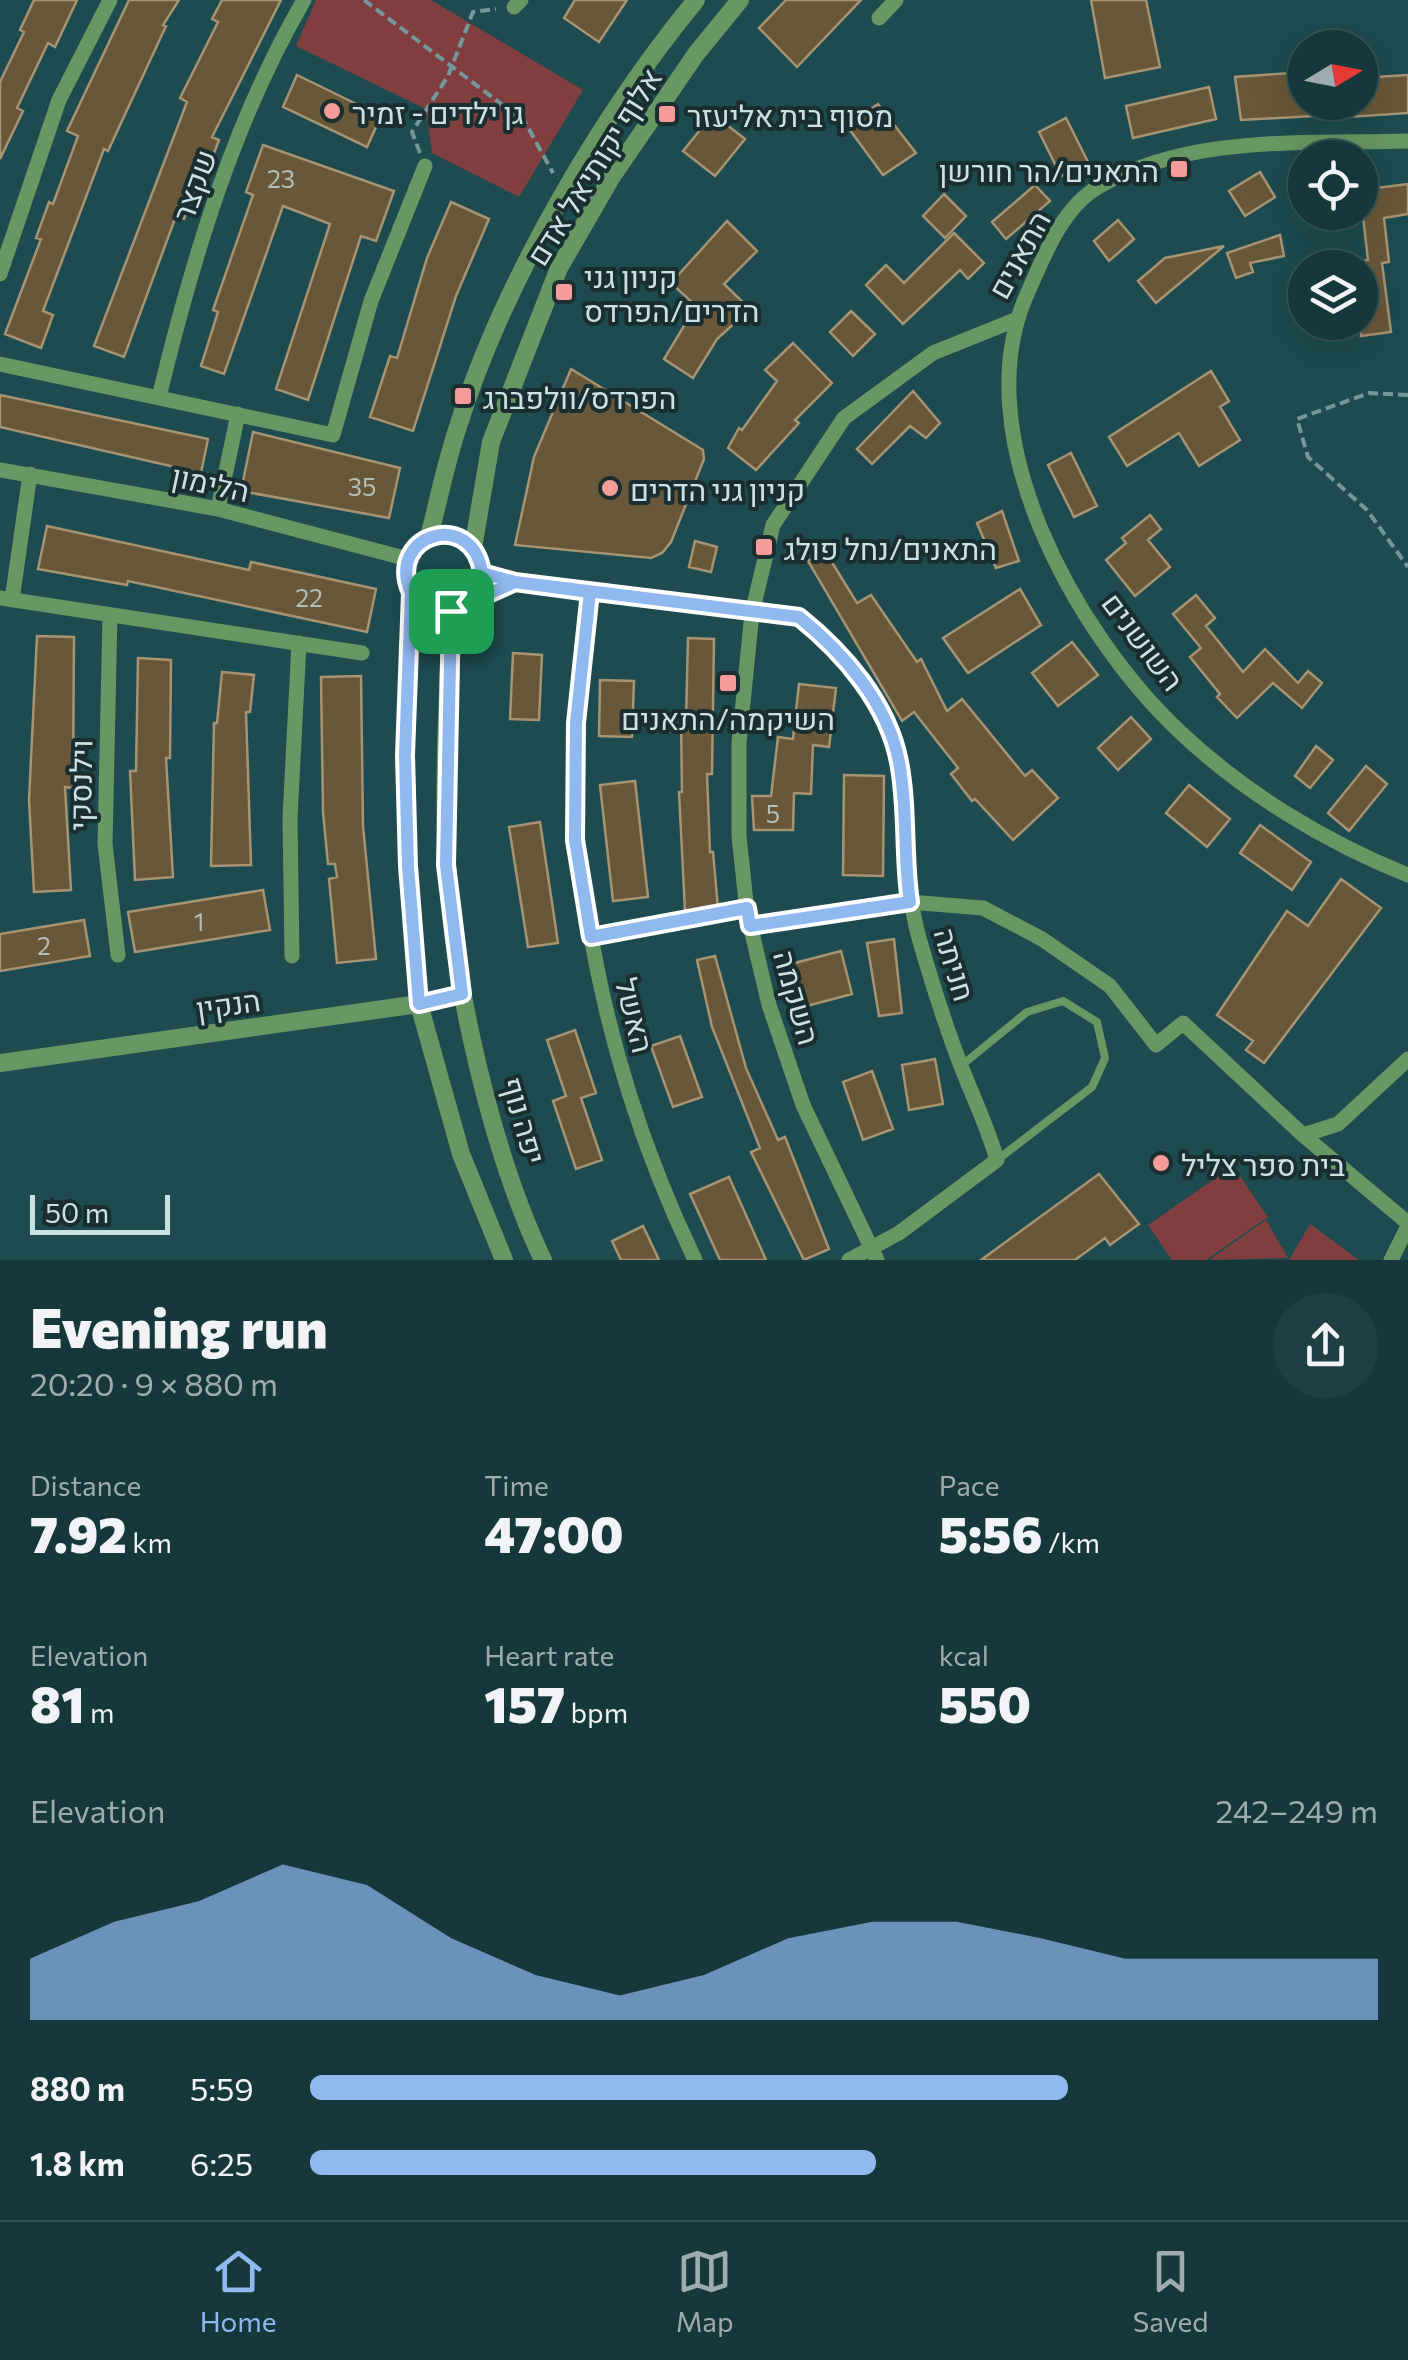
<!DOCTYPE html>
<html lang="en">
<head>
<meta charset="utf-8">
<style>
  :root { --surface:#16383b; --page:#1f3f42; --text:#f1f3f6; --muted:#9eacaf; --line:#355255; --accent:#90b9f0 }
  body { margin:0; font-family:Commissioner,Heebo,sans-serif; background:var(--page); color:var(--text); height:100vh; display:flex; flex-direction:column; font-size:38px; white-space:nowrap }
  * { box-sizing:border-box; margin:0 }
  p { font-size:32px; color:var(--muted) }
  .icon { flex:none; width:55px; height:55px; fill:none; stroke:currentColor; stroke-width:2; stroke-linecap:round; stroke-linejoin:round }
  .map { position:relative; height:1260px; overflow:hidden }
  .panel { display:flex; flex-direction:column; background:var(--surface); flex:1 }
  .panel>* { flex:none }
  .needle { width:65px; rotate:80deg }
  .buttons { position:absolute; left:1288px; top:30px; display:grid; gap:20px }
  .buttons a { display:grid; place-items:center; width:90px; height:90px; border-radius:50%; background:var(--surface); box-shadow:0 10px 40px #0002,0 0 0 2px var(--line); font-size:50px }
  .scale { position:absolute; left:30px; bottom:25px; width:140px; box-sizing:border-box; padding-left:10px; border:5px solid #cbe2e4; border-top:0; font-size:28px; line-height:35px; white-space:nowrap; color:#cbe2e4; -webkit-text-stroke:8px #1a2e2f; paint-order:stroke }
  .pin { position:absolute; display:grid; place-items:center; width:85px; height:85px; color:#fff; margin:-42px; border-radius:20px; box-shadow:0 5px 15px #0006 }
  .round { display:grid; place-items:center; flex:none; width:105px; height:105px; border-radius:52px; background:var(--page) }
  .head { display:flex; align-items:center; justify-content:space-between; height:170px; padding:0 30px }
  h1 { font-size:55px; font-weight:800; line-height:75px }
  .stats { display:grid; grid-template-columns:repeat(3,1fr); gap:15px; height:170px; padding:10px 30px }
  .stats div { display:grid; align-content:center }
  .stats b { font-size:50px; font-weight:800 }
  .stats small { font-size:28px; font-weight:400 }
  .stats p { font-size:28px }
  .chart { height:280px; padding:20px 30px }
  .chart p { display:flex; justify-content:space-between }
  .chart svg { width:100%; height:180px; margin-top:10px; fill:var(--accent); opacity:.7 }
  ul { padding:0 30px; list-style:none; font-size:32px }
  li { display:grid; grid-template-columns:160px 120px 1fr; align-items:center; height:75px }
  li i { height:25px; border-radius:12px; background:var(--accent) }
  .tabs { display:flex; justify-content:space-around; align-items:center; height:140px; border-top:2px solid var(--line); background:var(--surface); font-size:28px; color:var(--muted) }
  .tabs a { display:grid; justify-items:center; gap:5px }
  .tabs .on { color:var(--accent) }
  .map>svg:first-child { display:block }
  .green { fill:#803f3e }
  .building { fill:#685738; stroke:#a69473; stroke-width:2.5 }
  .lines { fill:none; stroke-linecap:round; stroke-linejoin:round }
  .path { stroke:#75979a; stroke-width:4; stroke-dasharray:10 5; stroke-linecap:butt }
  .service { stroke:#679762; stroke-width:8 }
  .minor { stroke:#679762; stroke-width:15 }
  .tertiary { stroke:#679762; stroke-width:18 }
  .route-casing { stroke:#fff; stroke-width:20 }
  .route { stroke:#90b9f0; stroke-width:12 }
  .poi-dot { fill:#f59b98; stroke:#1a2e2f; stroke-width:4 }
  .labels { text-anchor:middle; dominant-baseline:central; stroke-width:8; stroke-linejoin:round; paint-order:stroke }
  .number-label { font-size:25px; fill:#b2bfb9 }
  .poi-label { font-size:30px; fill:#cbe2e4; stroke:#1a2e2f; text-anchor:start }
  .street-label { font-size:30px; fill:#cbe2e4; stroke:#1a2e2f }
</style>
</head>
<body>
<div class="map">
<svg width="1408" height="1260" viewBox="0 0 1408 1260">
  <rect width="100%" height="100%" fill="#1d4b4f"/>
  <path class="green" d="M316,0H431L583,90L519,197L432,153L426,109L296,46Z
    M1233,1166L1268,1217L1206,1260H1172L1148,1225Z
    M1266,1220L1288,1258L1209,1260Z
    M1310,1224L1359,1260H1289Z"/>
  <path class="building" d="M34,0H77L55,47L48,43L17,108L23,111L0,159V82L24,32L20,30Z
    M129,0H179L163,25L166,26L108,151L104,149L43,311L53,315L41,348L5,334L41,239L36,238L49,202L53,204L78,136L67,131Z
    M222,0H281L212,137L219,140L206,175L201,173L184,219L176,216L124,357L94,346L187,102L180,98L218,22L212,19Z
    M575,0H627L599,42L564,18Z
    M786,0H861L797,67L759,28Z
    M1091,0H1146L1160,67L1105,78Z
    M1305,72V102H1313V116L1241,120L1235,77Z
    M297,75L381,116L367,147L283,107Z
    M1408,75V113L1348,117L1347,102H1360V78Z
    M1209,87L1216,119L1133,138L1126,106Z
    M878,104L916,153L883,175L847,126Z
    M713,114L745,139L715,176L683,151Z
    M1066,118L1088,162L1061,176L1039,132Z
    M263,145L394,191L376,241L361,236L308,400L276,389L330,224L283,206L224,374L201,366L218,312L213,310L253,195L246,192Z
    M1260,172L1275,197L1245,216L1229,191Z
    M1408,184V214L1384,218L1389,262L1382,263L1391,332L1361,336L1360,261L1368,260L1360,190Z
    M1035,185L1050,201L1006,239L992,222Z
    M944,194L966,216L945,238L923,216Z
    M451,202L489,219L456,296L413,431L370,417L390,356L397,358L427,258Z
    M1118,220L1134,239L1109,261L1094,241Z
    M727,221L757,251L724,284L750,309L717,339L693,378L664,359L696,306L671,283Z
    M954,233L984,263L968,279L960,270L903,324L866,285L886,265L904,283Z
    M1280,235L1284,256L1250,263L1253,272L1236,278L1227,253Z
    M1224,246L1156,303L1138,281L1165,258Z
    M851,311L875,334L853,356L830,332Z
    M793,343L832,383L795,420L799,423L756,470L728,448L739,428L742,430L777,381L765,370Z
    M571,369L703,450L704,459L671,542L662,553L651,558L515,545L534,457Z
    M1211,371L1229,401L1220,407L1240,440L1199,466L1179,433L1127,466L1109,437Z
    M913,391L940,423L926,438L910,426L872,464L857,449Z
    M0,395L208,439L201,473L0,427Z
    M253,432L400,468L389,518L241,491Z
    M1071,453L1097,506L1074,517L1048,465Z
    M1002,511L1019,561L996,568L977,523Z
    M1150,515L1161,529L1148,540L1170,567L1135,596L1106,560L1126,543L1122,538Z
    M47,526L249,570L251,562L376,589L367,632L128,581L127,585L38,569Z
    M695,541L717,547L711,572L689,567Z
    M825,551L857,603L871,595L917,662L921,659L947,711L962,699L1025,776L1032,770L1058,798L1013,840L975,799L972,801L951,774L958,768L914,712L902,721L808,561Z
    M1020,589L1041,625L968,673L943,638Z
    M1196,595L1215,618L1206,626L1243,672L1265,649L1298,683L1308,671L1322,683L1302,708L1273,683L1237,718L1217,697L1220,694L1190,657L1201,648L1173,614Z
    M37,636L74,637L73,788L65,787L71,890L34,892L29,800Z
    M688,638L714,639L712,774H707L710,852H713L718,908L685,911L679,792H682L681,719H686Z
    M1072,642L1098,675L1058,706L1032,673Z
    M513,653L542,655L539,720L510,719Z
    M138,658L171,660L170,758H166L173,877L135,880L130,771H136Z
    M222,672L254,675L250,712H246L251,865L211,866L214,723H217Z
    M361,676L363,826L376,959L337,963L329,879L337,877L335,864H328L323,812L321,677Z
    M600,680L634,681L632,737L599,736Z
    M799,684L836,688L829,747L813,745L811,794L794,793L793,830H754L752,796H771L778,737L793,739Z
    M1131,717L1151,739L1118,770L1098,748Z
    M1316,746L1333,760L1310,788L1295,776Z
    M1366,766L1387,784L1349,831L1328,813Z
    M844,775L884,776L883,876L843,875Z
    M635,781L648,897L613,901L600,785Z
    M1189,785L1230,819L1207,847L1166,813Z
    M540,822L558,943L528,947L509,827Z
    M1260,825L1311,862L1292,890L1240,853Z
    M1341,879L1381,908L1264,1063L1246,1050L1253,1041L1217,1015L1287,911L1308,926Z
    M263,890L270,930L135,952L128,912Z
    M84,920L90,956L0,971V934Z
    M894,939L902,1013L879,1016L867,943Z
    M841,951L852,994L803,1007L791,964Z
    M715,956L746,1068L778,1140L785,1137L829,1249L804,1260L751,1152L760,1148L712,1027L697,960Z
    M575,1030L596,1093L581,1098L602,1160L576,1169L553,1101L566,1096L547,1040Z
    M680,1036L702,1097L673,1107L651,1046Z
    M935,1059L943,1104L909,1110L902,1065Z
    M872,1071L893,1129L863,1140L843,1082Z
    M1099,1174L1139,1224L1110,1245L1105,1238L1075,1260H981Z
    M729,1177L766,1260H720L690,1194Z
    M643,1226L659,1260H621L612,1241Z"/>
  <g class="lines">
    <path class="path" d="M364,0L525,122L553,173
      M420,153L412,132L448,76L473,12L496,9
      M1408,395L1369,393L1297,419L1308,457L1367,510L1408,567
      M765,924L894,905
      M606,935L729,912"/>
    <path class="service" d="M962,1065L1027,1012L1063,1001L1097,1022L1105,1058L1092,1087L997,1160"/>
    <path class="minor" d="M514,7L521,0
      M879,18L896,0
      M1408,141C1305,144 1190,134 1098,187C1062,208 1044,256 1028,292C963,433 1076,634 1179,731C1243,792 1327,843 1408,875
      M0,274L59,100L110,0
      M0,364L333,435L371,301L425,166
      M159,397C192,261 233,122 304,0
      M0,470L218,509L408,559
      M218,509L238,414
      M482,573L515,582L799,617C844,653 891,705 899,765C908,823 903,881 919,938C931,980 944,1021 959,1061C972,1095 987,1125 997,1160L899,1233L849,1260
      M590,592C582,673 573,754 575,836C576,863 583,892 588,919C608,1040 642,1149 695,1260
      M0,598L362,653
      M473,598L515,582
      M12,600L30,474
      M110,615L105,844L118,955
      M910,902L983,908L1042,939L1110,986L1156,1045L1183,1023L1303,1135L1408,1223
      M292,956L290,818L299,643
      M1303,1135L1338,1124L1408,1059
      M877,1260L803,1105L769,1005L747,912L739,836V743L752,613L773,525L844,418L933,353L1015,320
      M1391,1260L1408,1226"/>
    <path class="tertiary" d="M406 573a38 38 0 1 1 76 0a38 38 0 1 1-76 0Z
      M429,537C438,502 445,467 456,433C501,286 599,118 696,0
      M473,548L491,442L559,268L611,178L696,54L740,0
      M411,593L405,755L408,866L419,1004L461,1154L504,1260
      M451,611C448,694 443,778 447,862C452,981 492,1153 543,1260
      M0,1063L419,1004L462,994"/>
  </g>
  <g class="lines">
    <g class="route-casing">
      <path id="route" d="M451,611L446,865L462,994L419,1004L408,866L405,755L411,593C385,534 473,508 482,573L515,582L799,617C844,653 888,704 899,762C908,808 903,856 910,902L750,926L747,908L591,937L575,840L576,723L590,592L515,582L451,611"/>
    </g>
    <use href="#route" class="route"/>
  </g>
  <g class="poi-dot">
    <circle cx="332" cy="111" r="10"/>
    <rect x="657" y="104" width="20" height="20" rx="5"/>
    <rect x="1169" y="159" width="20" height="20" rx="5"/>
    <rect x="554" y="282" width="20" height="20" rx="5"/>
    <rect x="453" y="386" width="20" height="20" rx="5"/>
    <circle cx="610" cy="488" r="10"/>
    <rect x="754" y="537" width="20" height="20" rx="5"/>
    <rect x="718" y="673" width="20" height="20" rx="5"/>
    <circle cx="1161" cy="1163" r="10"/>
  </g>
  <g class="labels">
    <g class="number-label">
      <text x="281" y="178">23</text>
      <text x="362" y="486">35</text>
      <text x="309" y="597">22</text>
      <text x="773" y="813">5</text>
      <text x="199" y="921">1</text>
      <text x="44" y="945">2</text>
    </g>
    <g class="poi-label">
      <text x="352" y="111">גן ילדים - זמיר</text>
      <text x="687" y="114">מסוף בית אליעזר</text>
      <text x="1159" y="169" text-anchor="end">התאנים/הר חורשן</text>
      <text x="584" y="275">קניון גני<tspan x="584" dy="34">הדרים/הפרדס</tspan></text>
      <text x="483" y="396">הפרדס/וולפברג</text>
      <text x="630" y="488">קניון גני הדרים</text>
      <text x="784" y="547">התאנים/נחל פולג</text>
      <text x="728" y="717" text-anchor="middle">השיקמה/התאנים</text>
      <text x="1181" y="1163">בית ספר צליל</text>
    </g>
    <g class="street-label">
      <text transform="translate(593 166) rotate(-58)">אלוף יקותיאל אדם</text>
      <text transform="translate(193 185) rotate(-70)">שקצר</text>
      <text transform="translate(1018 254) rotate(-61)">התאנים</text>
      <text transform="translate(211 482) rotate(12)">הלימון</text>
      <text transform="translate(1144 641) rotate(53)">השושנים</text>
      <text transform="translate(79 785) rotate(-89)">וילנסקי</text>
      <text transform="translate(956 964) rotate(73)">חניתה</text>
      <text transform="translate(798 997) rotate(74)">השקמה</text>
      <text transform="translate(228 1003) rotate(-8)">הנקין</text>
      <text transform="translate(636 1015) rotate(76)">האשל</text>
      <text transform="translate(525 1120) rotate(74)">יפה נוף</text>
    </g>
  </g>
</svg>
<div class="buttons">
<a><svg class="needle" viewBox="-14 -14 28 28"><path d="M0-13l5 13h-10z" fill="#e53935"/><path d="M0 13l5-13h-10z" fill="#9eacaf"/></svg></a>
<a><svg class="icon" aria-label="locate" viewBox="0 0 24 24"><circle cx="12" cy="12" r="6"/><path d="M12 2v4M12 18v4M2 12h4M18 12h4"/></svg></a>
<a><svg class="icon" aria-label="layers" viewBox="0 0 24 24"><path d="M12 4l9 5-9 5-9-5zM3 14l9 5 9-5"/></svg></a>
</div>
<div class="scale">50 m</div>
<div class="pin" style="left:451px;top:611px;background:#1e9e55"><svg class="icon" aria-label="arrive" viewBox="0 0 24 24"><path d="M6 21V4h12l-3 4 3 4H6"/></svg></div>
</div>
<section class="panel">
<div class="head"><div><h1>Evening run</h1><p>20:20 · 9 × 880 m</p></div><a class="round"><svg class="icon" aria-label="share" viewBox="0 0 24 24"><path d="M12 15V3M7 8l5-5 5 5M5 13v7h14v-7"/></svg></a></div>
<div class="stats">
<div><p>Distance</p><b>7.92<small> km</small></b></div>
<div><p>Time</p><b>47:00</b></div>
<div><p>Pace</p><b>5:56<small> /km</small></b></div>
</div>
<div class="stats">
<div><p>Elevation</p><b>81<small> m</small></b></div>
<div><p>Heart rate</p><b>157<small> bpm</small></b></div>
<div><p>kcal</p><b>550</b></div>
</div>
<div class="chart"><p><span>Elevation</span>242–249 m</p>
<svg viewBox="0 0 160 44" preserveAspectRatio="none"><path d="M0 44V29L10 20L20 15L30 6L40 11L50 24L60 33L70 38L80 33L90 24L100 20L110 20L120 24L130 29L140 29L150 29L160 29V44z"/></svg>
</div>
<ul>
<li><b>880 m</b>5:59<i style="width:71%"></i></li>
<li><b>1.8 km</b>6:25<i style="width:53%"></i></li>
</ul>
</section>
<nav class="tabs">
<a class="on"><svg class="icon" aria-label="home" viewBox="0 0 24 24"><path d="M3 11l9-7 9 7M6 9v11h12V9"/></svg>Home</a>
<a><svg class="icon" aria-label="map" viewBox="0 0 24 24"><path d="M3 6l6-2 6 2 6-2v14l-6 2-6-2-6 2zM9 4v14M15 6v14"/></svg>Map</a>
<a><svg class="icon" aria-label="saved" viewBox="0 0 24 24"><path d="M7 4h10v16l-5-4-5 4z"/></svg>Saved</a>
</nav>
</body>
</html>
